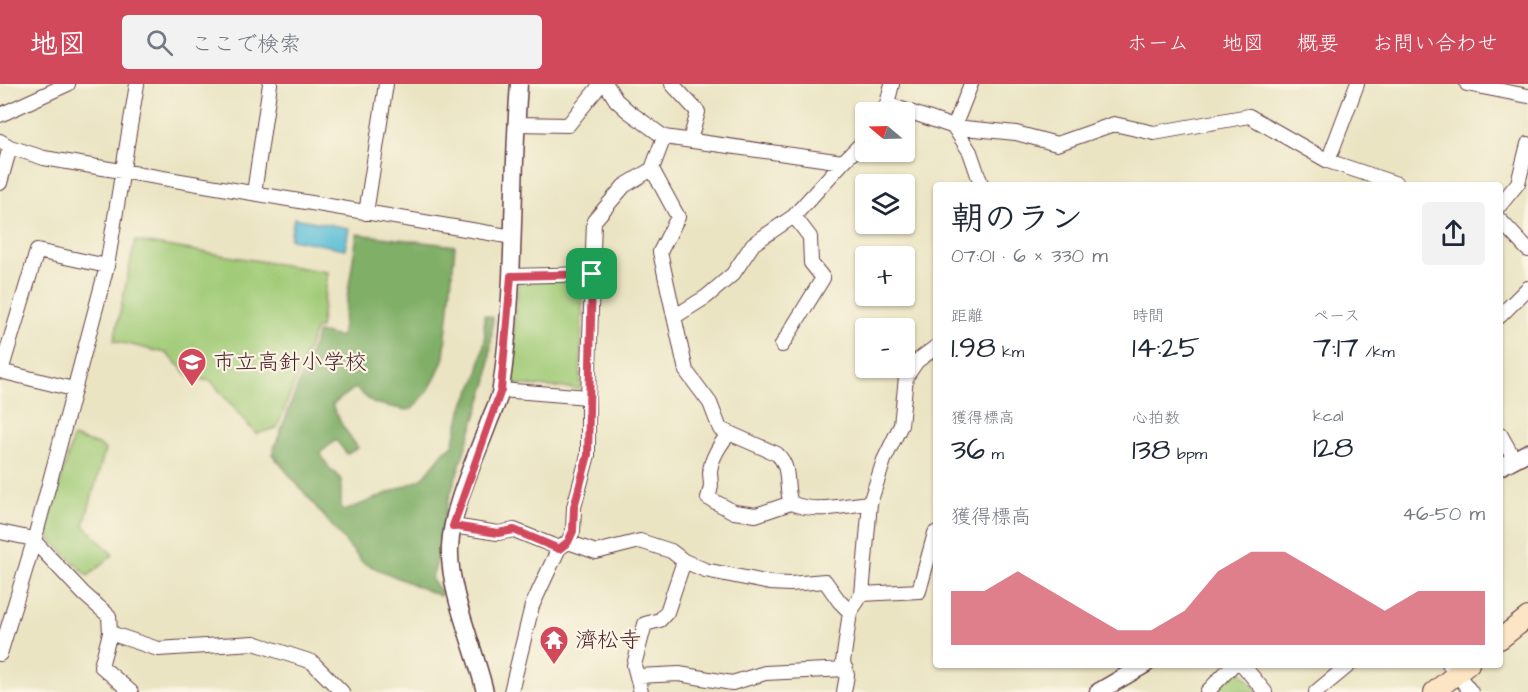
<!DOCTYPE html>
<html lang="ja">
<head>
<meta charset="utf-8">
<style>
  :root { --surface:#fff; --page:#f2f2f3; --text:#1f2937; --muted:#747a83; --accent:#d1495b }
  body { margin:0; font-family:"Architects Daughter","Klee One",sans-serif; background:var(--page); color:var(--text); height:100vh; display:flex; flex-direction:column; font-size:22px; white-space:nowrap }
  * { box-sizing:border-box; margin:0 }
  p { font-size:20px; color:var(--muted) }
  .icon { flex:none; width:33px; height:33px; fill:none; stroke:currentColor; stroke-width:2; stroke-linecap:round; stroke-linejoin:round }
  .map { position:relative; flex:1; overflow:hidden }
  .panel { position:absolute; left:933px; top:98px; width:570px; height:486px; display:flex; flex-direction:column; background:var(--surface); border-radius:6px; box-shadow:0 2px 4px #0004 }
  .panel>* { flex:none }
  .needle { width:39px; rotate:289deg }
  .controls { position:absolute; left:855px; top:18px; display:grid; gap:12px }
  .controls a { display:grid; place-items:center; width:60px; height:60px; border-radius:6px; background:var(--surface); box-shadow:0 2px 4px #0004; font-size:30px }
  .pin { position:absolute; display:grid; place-items:center; width:51px; height:51px; color:#fff; margin:-26px; border-radius:12px; box-shadow:0 3px 9px #0006 }
  .round { display:grid; place-items:center; flex:none; width:63px; height:63px; border-radius:6px; background:var(--page) }
  .head { display:flex; align-items:center; justify-content:space-between; height:102px; padding:0 18px }
  h1 { font-size:33px; font-weight:600; line-height:45px }
  .figures { display:grid; grid-template-columns:repeat(3,1fr); gap:9px; height:102px; padding:6px 18px }
  .figures div { display:grid; align-content:center }
  .figures b { font-size:30px; font-weight:600 }
  .figures small { font-size:16px; font-weight:400 }
  .figures p { font-size:16px }
  .chart { height:168px; padding:12px 18px }
  .chart p { display:flex; justify-content:space-between }
  .chart svg { width:100%; height:108px; margin-top:6px; fill:var(--accent); opacity:.7 }
  header { display:flex; align-items:center; gap:36px; box-sizing:border-box; height:84px; padding:0 30px; background:var(--accent); color:#fff }
  header strong { font-size:28px }
  nav { display:flex; gap:33px; margin-inline-start:auto; font-size:21px }
  .search { width:420px; height:54px; background:var(--page); display:flex; align-items:center; gap:15px; box-sizing:border-box; padding:0 21px; border-radius:6px; color:var(--muted); font-size:22px }
  .map>svg:first-child { display:block }
  .green { fill:#a1cb77; stroke:#767551; stroke-width:1.5 }
  .forest { fill:#80af68; stroke:#65674a; stroke-width:1.5 }
  .water { fill:#59bdd7; stroke:#526e81; stroke-width:1.5 }
  .lines { fill:none; stroke-linecap:round; stroke-linejoin:round }
  .minor-casing { stroke:#623d42; stroke-width:16 }
  .tertiary-casing { stroke:#623d42; stroke-width:19 }
  .secondary-casing { stroke:#623d42; stroke-width:22 }
  .minor { stroke:#fff; stroke-width:14 }
  .tertiary { stroke:#fff; stroke-width:16 }
  .secondary { stroke:#fce5c4; stroke-width:20 }
  .route-casing { stroke:#fff; stroke-width:12 }
  .route { stroke:#d1495b; stroke-width:8 }
  .labels { text-anchor:middle; dominant-baseline:central; stroke-width:4.5; stroke-linejoin:round; paint-order:stroke }
  .poi-label { font-size:22px; fill:#4a1f2b; stroke:#fcf5e5; text-anchor:start }
</style>
</head>
<body>
<header>
<strong>地図</strong>
<div class="search"><svg class="icon" aria-label="search" viewBox="0 0 24 24"><circle cx="10" cy="10" r="6"/><path d="M15 15l6 6"/></svg>ここで検索</div>
<nav><a>ホーム</a><a>地図</a><a>概要</a><a>お問い合わせ</a></nav>
</header>
<div class="map">
<svg width="1528" height="608" viewBox="0 0 1528 608">
  <rect width="100%" height="100%" fill="#fcf5e5"/>
  <filter id="ink" filterUnits="userSpaceOnUse"><feTurbulence type="fractalNoise" baseFrequency=".0167" numOctaves="2"/><feDisplacementMap in="SourceGraphic" scale="12" xChannelSelector="R" yChannelSelector="G"/><feConvolveMatrix kernelMatrix="1 2 1 2 8 2 1 2 1" color-interpolation-filters="sRGB"/></filter>
  <filter id="wash" filterUnits="userSpaceOnUse"><feTurbulence type="fractalNoise" baseFrequency=".008" numOctaves="4" result="noise"/><feDisplacementMap in="SourceGraphic" scale="24" xChannelSelector="R" yChannelSelector="G"/><feGaussianBlur stdDeviation="1.35" result="paint"/><feColorMatrix in="noise" values="0 0 0 0 0 0 0 0 0 0 0 0 0 0 0 0 0 1.4 0 .05"/><feComposite in="paint" operator="in"/></filter>
  <g filter="url(#wash)">
    <rect width="100%" height="100%" fill="#eae4c3"/>
    <path class="green" d="M135,157L328,188L320,244H316L277,344L256,350L211,297L191,294L166,269L114,257Z
      M518,197H583L580,305L509,300Z
      M73,353L101,362L105,366L84,441L113,471L88,492L50,455L47,447Z
      M1234,586L1241,587L1259,608H1214Z"/>
    <path class="forest" d="M357,150L455,162L444,273L437,291L428,307L412,325L406,326L373,319L355,304L332,321L342,341L358,364L347,370L336,356L320,369L331,387L336,389L341,396V424L345,427L422,395L444,368L453,361L462,324L477,294L485,256L484,231L493,233L488,295L450,411L440,451L441,467L431,495L442,508L440,512L363,479L272,370L318,248L341,253Z"/>
    <path class="water" d="M294,134L349,144L345,165L290,155Z"/>
  </g>
  <g filter="url(#ink)">
    <g class="lines">
      <g class="minor-casing">
        <path id="minor" d="M606,0L616,16L628,27L664,53L843,78L866,55
          M672,0L698,28L690,56
          M971,0L954,43L1016,49L1057,60L1114,40L1154,49L1249,32L1328,77L1397,100
          M1467,0L1528,12
          M887,20L954,43L970,68L981,100
          M883,28L887,20L892,0
          M0,31L68,0
          M516,40L568,41L601,0
          M664,53L652,85L678,133L660,168L686,287L710,319L720,345L777,370C792,384 784,401 791,419C817,430 843,421 870,419
          M0,57L10,63L44,74L513,153
          M1328,77L1357,0
          M0,99L10,63
          M254,109L270,0
          M1500,121L1518,99L1528,60
          M366,129L386,0
          M1500,136L1528,166
          M511,192L592,190
          M1500,232L1528,204
          M674,233L706,213L733,190L753,160L794,132L843,78
          M782,261L823,194L811,179L810,153L794,132
          M0,287L73,305
          M1,287L37,167L107,182
          M501,306L588,313
          M730,349C721,358 710,376 710,389C711,401 712,401 708,414L734,428L756,431L791,419
          M1500,350L1514,375
          M453,442L498,449L514,446L559,464
          M0,448L33,455
          M34,457L84,510L109,532L110,549L101,582L131,608
          M568,458L596,468L640,457L671,467L684,477L705,486L770,499L790,500L825,497L839,517L850,528
          M862,510L919,507L935,449
          M110,549L158,565L254,559L312,578L342,608
          M0,570L34,457L107,182L137,0
          M1242,580L1265,608
          M1449,580L1471,608
          M638,592L679,590L732,599L765,589L846,585
          M511,608L532,522L559,464L568,458L573,447L574,423L588,371V313L594,137L624,102L652,85
          M641,608L634,581L645,540L660,536L667,528L684,477
          M844,608L847,591L843,578L850,528L862,510L870,419L884,376L901,341L906,293L917,277L936,263
          M1207,608L1234,580
          M1316,608L1350,580"/>
      </g>
      <g class="tertiary-casing">
        <path id="tertiary" d="M1500,383L1528,368
          M485,608C475,564 448,507 450,463C452,422 475,376 489,338C493,327 500,315 501,304C516,203 511,101 519,0
          M1098,608L1146,580"/>
      </g>
      <g class="secondary-casing">
        <path id="secondary" d="M1500,555L1528,533
          M1434,608L1469,580"/>
      </g>
      <use href="#minor" class="minor"/>
      <use href="#tertiary" class="tertiary"/>
      <use href="#secondary" class="secondary"/>
    </g>
  </g>
  <g class="lines" filter="url(#ink)">
    <g class="route-casing">
      <path id="route" d="M592,190L588,371L574,423L573,447L568,458L559,465L514,446L498,449L453,442L501,306L511,192Z"/>
    </g>
    <use href="#route" class="route"/>
  </g>
  <defs>
    <g id="school-pin" transform="scale(1.5)"><path d="M0 17L-7.5 6A9.5 9.5 0 1 1 7.5 6Z" fill="#d1495b" stroke="#fcf5e5"/><path d="M0-5L7-2L0 1L-7-2ZM-4 1L0 2.5L4 1V4Q0 6-4 4Z" fill="#fff"/></g>
    <g id="temple-pin" transform="scale(1.5)"><path d="M0 17L-7.5 6A9.5 9.5 0 1 1 7.5 6Z" fill="#d1495b" stroke="#fcf5e5"/><path d="M0-6L5-2H3V0L6.5 2.5H4V6H1.5V3h-3V6H-4V2.5H-6.5L-3 0V-2H-5Z" fill="#fff"/></g>
  </defs>
  <g fill-rule="evenodd">
    <use href="#school-pin" x="192" y="278"/>
    <use href="#temple-pin" x="554" y="556"/>
  </g>
  <g class="labels">
    <g class="poi-label">
      <text x="213" y="278">市立高針小学校</text>
      <text x="575" y="556">濟松寺</text>
    </g>
  </g>
</svg>
<div class="controls">
<a><svg class="needle" viewBox="-14 -14 28 28"><path d="M0-13l5 13h-10z" fill="#e53935"/><path d="M0 13l5-13h-10z" fill="#747a83"/></svg></a>
<a><svg class="icon" aria-label="layers" viewBox="0 0 24 24"><path d="M12 4l9 5-9 5-9-5zM3 14l9 5 9-5"/></svg></a>
<a>+</a>
<a>−</a>
</div>
<div class="pin" style="left:592px;top:190px;background:#1e9e55"><svg class="icon" aria-label="arrive" viewBox="0 0 24 24"><path d="M6 21V4h12l-3 4 3 4H6"/></svg></div>
<section class="panel">
<div class="head"><div><h1>朝のラン</h1><p>07:01 · 6 × 330 m</p></div><a class="round"><svg class="icon" aria-label="share" viewBox="0 0 24 24"><path d="M12 15V3M7 8l5-5 5 5M5 13v7h14v-7"/></svg></a></div>
<div class="figures">
<div><p>距離</p><b>1.98<small> km</small></b></div>
<div><p>時間</p><b>14:25</b></div>
<div><p>ペース</p><b>7:17<small> /km</small></b></div>
</div>
<div class="figures">
<div><p>獲得標高</p><b>36<small> m</small></b></div>
<div><p>心拍数</p><b>138<small> bpm</small></b></div>
<div><p>kcal</p><b>128</b></div>
</div>
<div class="chart"><p><span>獲得標高</span>46–50 m</p>
<svg viewBox="0 0 160 44" preserveAspectRatio="none"><path d="M0 44V22L10 22L20 14L30 22L40 30L50 38L60 38L70 30L80 14L90 6L100 6L110 14L120 22L130 30L140 22L150 22L160 22V44z"/></svg>
</div>
</section>
</div>
</body>
</html>
